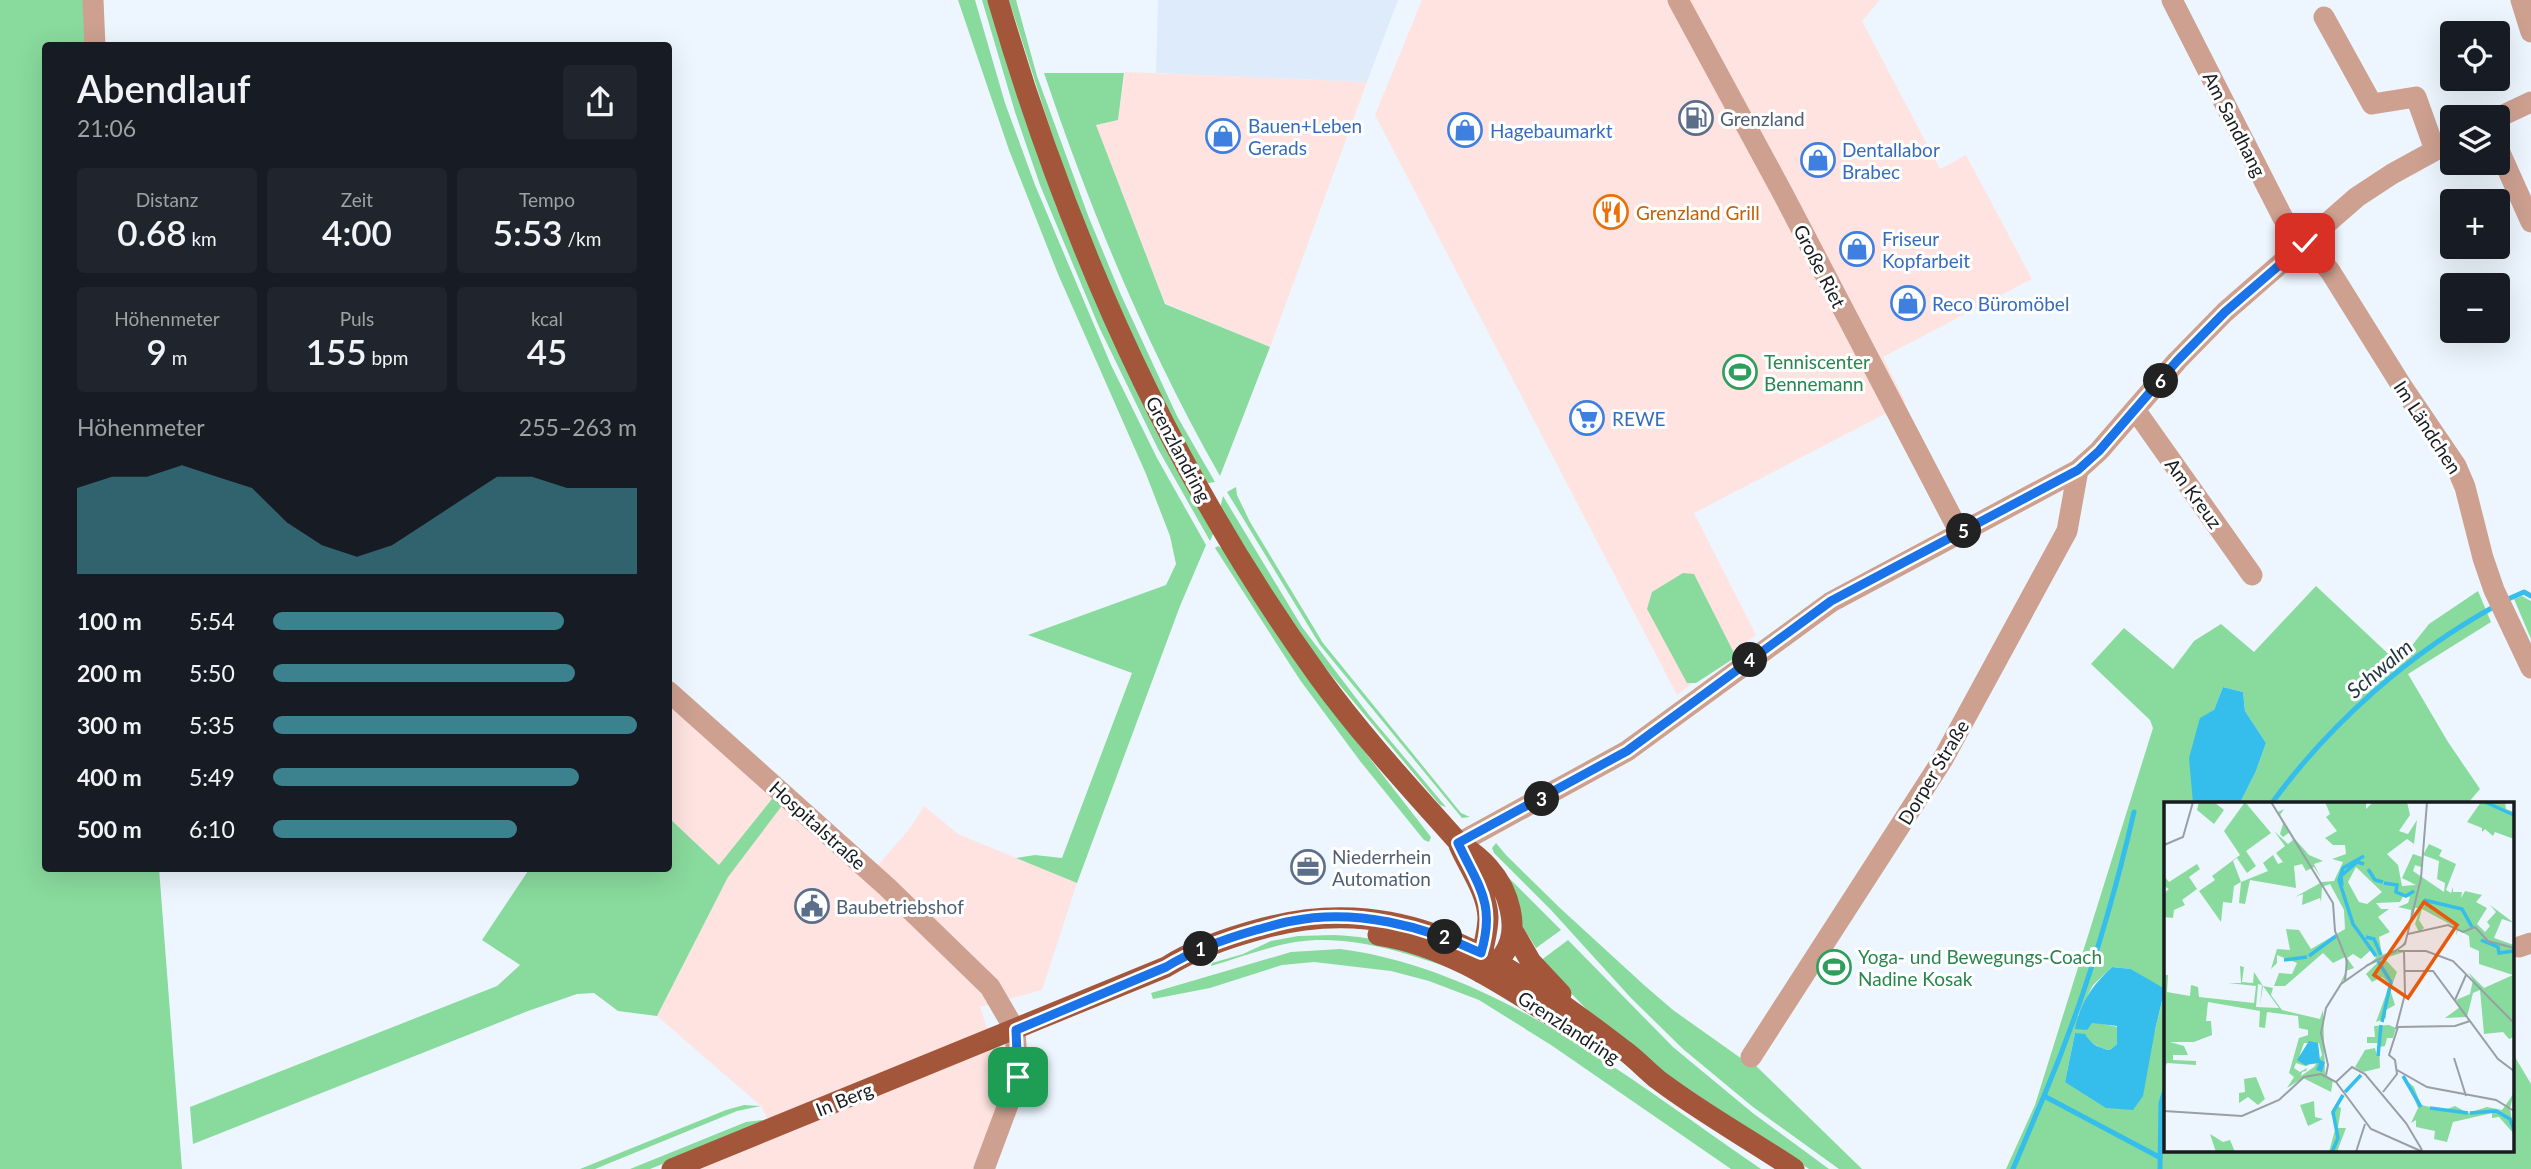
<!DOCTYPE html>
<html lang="de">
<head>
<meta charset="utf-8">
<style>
  :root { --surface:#171b24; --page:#20242c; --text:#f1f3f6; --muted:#9ea1a6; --accent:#3c828e }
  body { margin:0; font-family:Lato,sans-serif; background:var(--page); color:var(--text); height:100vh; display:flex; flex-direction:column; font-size:26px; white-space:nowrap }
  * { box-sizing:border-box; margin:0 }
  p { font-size:23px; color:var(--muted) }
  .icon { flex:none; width:38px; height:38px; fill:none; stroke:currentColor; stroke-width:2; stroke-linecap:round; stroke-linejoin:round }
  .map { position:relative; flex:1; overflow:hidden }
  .sheet { position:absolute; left:42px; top:42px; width:630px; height:830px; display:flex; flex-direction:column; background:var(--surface); border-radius:7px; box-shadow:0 7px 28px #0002 }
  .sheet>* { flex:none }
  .controls { position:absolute; left:2440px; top:21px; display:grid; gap:14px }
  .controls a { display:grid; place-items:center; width:70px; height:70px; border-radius:7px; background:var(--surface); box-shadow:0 7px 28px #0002; font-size:35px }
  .pin { position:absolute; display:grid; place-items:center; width:60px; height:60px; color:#fff; margin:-30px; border-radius:14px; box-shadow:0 4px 10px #0006 }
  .km { position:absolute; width:35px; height:35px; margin:-18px; border-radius:50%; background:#222; color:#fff; font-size:19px; line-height:35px; text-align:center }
  .round { display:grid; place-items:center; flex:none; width:74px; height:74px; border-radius:7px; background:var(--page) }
  .overview { display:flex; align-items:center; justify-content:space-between; height:119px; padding:0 35px }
  h1 { font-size:38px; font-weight:600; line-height:52px }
  .figures { display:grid; grid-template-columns:repeat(3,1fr); gap:10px; height:119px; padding:7px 35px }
  .figures div { display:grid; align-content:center; border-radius:7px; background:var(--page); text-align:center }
  .figures b { font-size:35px; font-weight:600 }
  .figures small { font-size:19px; font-weight:400 }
  .figures p { font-size:19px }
  .chart { height:196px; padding:14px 35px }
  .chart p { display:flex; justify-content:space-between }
  .chart svg { width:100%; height:126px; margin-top:7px; fill:var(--accent); opacity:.7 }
  ul { padding:0 35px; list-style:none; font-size:23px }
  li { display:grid; grid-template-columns:112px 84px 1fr; align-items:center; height:52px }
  li i { height:18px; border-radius:9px; background:var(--accent) }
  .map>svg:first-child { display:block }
  .commercial { fill:#fee3e0 }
  .built { fill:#ddebfa }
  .green { fill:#89da9d }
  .water { fill:#35beeb }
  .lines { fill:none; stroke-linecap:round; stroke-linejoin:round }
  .stream { stroke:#35beeb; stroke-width:5 }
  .minor { stroke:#cda090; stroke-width:21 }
  .major { stroke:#a4563b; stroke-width:21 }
  .route-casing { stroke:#fff; stroke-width:14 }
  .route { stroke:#1a73e8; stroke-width:9 }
  .labels { text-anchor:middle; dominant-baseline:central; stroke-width:6; stroke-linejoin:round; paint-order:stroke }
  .service-label { font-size:19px; fill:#4e5e75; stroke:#fff; text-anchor:start }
  .street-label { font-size:19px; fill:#191c1f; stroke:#fff }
  .shop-label { font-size:19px; fill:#366cbe; stroke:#fff; text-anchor:start }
  .food-label { font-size:19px; fill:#c56008; stroke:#fff; text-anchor:start }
  .leisure-label { font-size:19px; fill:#27864d; stroke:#fff; text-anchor:start }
  .water-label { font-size:21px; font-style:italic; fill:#1f353e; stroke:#fff }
  .inset-river { fill:none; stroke:#35beeb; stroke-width:3.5 }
  .inset-road { fill:none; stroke:#989fa5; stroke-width:2 }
  .view { fill:#e8590c; fill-opacity:0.15; stroke:#e8590c; stroke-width:3.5 }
  .inset-edge { fill:none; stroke:#191c1f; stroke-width:3.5 }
</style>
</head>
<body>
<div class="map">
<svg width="2531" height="1169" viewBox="0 0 2531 1169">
  <rect width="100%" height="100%" fill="#edf6fe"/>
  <path class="commercial" d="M1422,0H1880L1862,21L1940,169L1966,155L2032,279L1883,357L1906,403L1694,513L1756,635L1677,695L1375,115Z
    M1125,72L1367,82L1270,347L1165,303L1096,125L1118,120Z
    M669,704L866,879L911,827L924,806L958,834L1077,883L1042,990L980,1007L991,1040L1004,1060L1007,1077L976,1169H693L777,1136L761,1106L657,1016L728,877L719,865L669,818Z"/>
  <path class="built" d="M1158,0H1398L1367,82L1156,73Z"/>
  <path class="green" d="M0,0H88L90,45L46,46V868H159L182,1169H0Z
    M958,0H975L1005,103L1035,185L1111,365L1157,458L1206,545L1180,606L1077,883L1016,858L1035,855L1062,858L1132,673L1028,635L1166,585L1176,564L1170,536L1146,474L1058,274L1009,150Z
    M982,0H988L1056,206L1079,263L1213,534L1210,541L1158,449L1099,327L1040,185L1015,112Z
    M1009,0H1016L1037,76L1089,218L1121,295L1177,416L1215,482L1208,483L1194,461L1144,362L1074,203Z
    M1044,73H1124L1118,120L1096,125L1165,304L1270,347L1220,476C1147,348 1091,212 1044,73Z
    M1236,487L1237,495L1250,522L1323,643L1461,813L1470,817L1462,818L1320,645L1227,492Z
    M1223,496L1302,627L1369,715L1446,807L1440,805L1317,658L1293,626L1220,508Z
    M1218,546L1223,549L1329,706L1431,837L1429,842L1424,840L1360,761L1300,680L1215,548Z
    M1683,573L1694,574L1736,657L1696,683H1687L1647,609L1652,592Z
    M2316,586L2398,663L2429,624L2478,591L2491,622L2408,674L2448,742L2480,789L2468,803H2240L2256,771L2266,743L2245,711L2243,692L2223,687L2214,710L2193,803H2165V990L2131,969L2112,967L2093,985L2077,1016L2092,1022L2118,1027L2117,1044L2110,1050L2101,1048L2075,1033L2065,1082L2155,1030L2165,990V1150H2512V1052L2531,1084V1169H2006L2035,1105L2153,728L2150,720L2091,664L2124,628L2173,669L2194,641L2221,624L2254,652Z
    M2522,596L2531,601V639L2514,599Z
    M776,794L784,803L728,877L657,1016L618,1011L594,993L577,994L528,1011L193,1144L190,1107L497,986L520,965L482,940L530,868H668L669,818L719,865Z
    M1496,843L1506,855L1560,908L1644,985L1673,1010L1742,1059L1751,1061L1862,1169H1839L1753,1107L1683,1049L1631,998L1551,910L1494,853L1492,848Z
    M1500,869L1561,930L1536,948L1524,929Z
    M1334,935C1383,937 1406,948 1450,968C1400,951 1349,934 1295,942C1267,947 1238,958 1211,966L1212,963L1243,954L1271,941L1298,936Z
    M1568,940L1673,1047L1754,1114L1829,1169H1809L1672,1078L1594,1017L1540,961Z
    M1340,949C1496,969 1635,1083 1761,1169H1731L1551,1045L1479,1000L1429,981L1391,971L1314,962L1282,965L1210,988L1153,999L1151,993L1291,952Z
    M744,1105L761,1106L737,1111L595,1169H580L726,1110Z
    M762,1120L765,1123L650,1169H630L746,1122Z"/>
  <path class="water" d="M2223,687L2243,692L2245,711L2266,743L2256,771L2240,803H2193L2189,758L2200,718L2214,710Z
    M2112,967L2131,969L2165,989L2155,1030L2143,1096L2133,1110L2106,1108L2065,1082L2075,1033L2085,1034C2091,1044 2098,1048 2110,1050L2117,1044V1026L2092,1023L2087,1030L2075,1029C2079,1003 2094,984 2112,967Z"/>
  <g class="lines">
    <path class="stream" d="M2506,600L2524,592L2531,596
      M2272,803C2330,723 2411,652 2497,605
      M2044,1096C2082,1006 2112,907 2134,812
      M2013,1169L2044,1096L2159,1157
      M2160,1169L2161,1103L2165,1090"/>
    <path class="minor" d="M93,0L95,46
      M1678,0L1782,192L1960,533
      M2172,0L2283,218L2330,271L2403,388L2456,466L2465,487L2483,558L2494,590L2531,668
      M2521,0L2531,32
      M2324,17L2372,104L2416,97L2435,150
      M2497,118L2531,102
      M2497,146L2531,222
      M2136,411L2252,575
      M668,691L887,887L990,987L1015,1030L1018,1078L984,1169
      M1459,843L1627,751L1831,602L2078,470L2099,451L2177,361L2225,312L2357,197L2392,174L2452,141
      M2519,947L2531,943
      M1751,1057L1943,759L2067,531L2078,470"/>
    <path class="major" d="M998,0C1068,240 1171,473 1319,677C1361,735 1411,789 1459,843C1470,850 1480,857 1489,868C1508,889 1522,930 1503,955C1497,963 1489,967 1481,973
      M1459,845C1469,868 1487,892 1488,917C1488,935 1481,950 1481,967
      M1512,929L1531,962L1561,994
      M1378,935C1451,946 1513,992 1574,1030
      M672,1169L1166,967C1196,948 1230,937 1264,928C1410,889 1515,967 1625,1051C1636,1059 1646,1070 1657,1079C1699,1111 1749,1139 1794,1169"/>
  </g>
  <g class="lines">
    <g class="route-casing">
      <path id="route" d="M1018,1077L1016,1030L1166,967C1194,950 1224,939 1256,930C1268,927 1280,923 1292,921C1355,908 1424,926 1481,953C1496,903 1478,886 1458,843L1627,751L1831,601L2078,470L2099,451L2177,361L2225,312L2305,243"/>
    </g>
    <use href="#route" class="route"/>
  </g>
  <defs>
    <g id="fuel-ring" transform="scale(1.75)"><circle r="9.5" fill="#fff" stroke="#5c6f8a" stroke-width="1.5"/><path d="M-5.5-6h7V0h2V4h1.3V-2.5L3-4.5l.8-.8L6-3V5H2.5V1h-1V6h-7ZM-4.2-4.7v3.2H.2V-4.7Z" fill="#5c6f8a"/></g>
    <g id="shop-ring" transform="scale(1.75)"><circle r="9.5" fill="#fff" stroke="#3f7fe0" stroke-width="1.5"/><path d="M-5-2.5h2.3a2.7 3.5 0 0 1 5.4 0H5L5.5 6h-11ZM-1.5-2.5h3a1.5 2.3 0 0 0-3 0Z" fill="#3f7fe0"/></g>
    <g id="restaurant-ring" transform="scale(1.75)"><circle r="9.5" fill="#fff" stroke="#e8710a" stroke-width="1.5"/><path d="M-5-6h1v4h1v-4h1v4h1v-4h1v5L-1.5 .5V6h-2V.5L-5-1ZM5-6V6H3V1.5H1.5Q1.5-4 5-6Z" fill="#e8710a"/></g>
    <g id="stadium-ring" transform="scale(1.75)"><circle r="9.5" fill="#fff" stroke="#2e9e5b" stroke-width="1.5"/><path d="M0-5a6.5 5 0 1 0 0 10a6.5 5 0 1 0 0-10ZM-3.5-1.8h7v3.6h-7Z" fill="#2e9e5b"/></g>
    <g id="supermarket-ring" transform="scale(1.75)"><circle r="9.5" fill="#fff" stroke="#3f7fe0" stroke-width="1.5"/><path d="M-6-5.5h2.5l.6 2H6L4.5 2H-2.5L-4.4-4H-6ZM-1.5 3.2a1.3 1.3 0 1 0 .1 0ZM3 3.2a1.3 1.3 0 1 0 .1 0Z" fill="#3f7fe0"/></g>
    <g id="office-ring" transform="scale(1.75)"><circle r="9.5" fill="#fff" stroke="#5c6f8a" stroke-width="1.5"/><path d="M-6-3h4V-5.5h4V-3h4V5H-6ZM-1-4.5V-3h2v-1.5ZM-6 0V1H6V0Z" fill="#5c6f8a"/></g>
    <g id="civic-ring" transform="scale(1.75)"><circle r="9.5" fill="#fff" stroke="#5c6f8a" stroke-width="1.5"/><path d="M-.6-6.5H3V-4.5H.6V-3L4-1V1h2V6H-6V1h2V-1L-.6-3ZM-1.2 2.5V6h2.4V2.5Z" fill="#5c6f8a"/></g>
  </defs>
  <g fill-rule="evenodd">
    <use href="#fuel-ring" x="1696" y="118"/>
    <use href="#shop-ring" x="1465" y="130"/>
    <use href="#shop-ring" x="1223" y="136"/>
    <use href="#shop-ring" x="1818" y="160"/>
    <use href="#restaurant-ring" x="1611" y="212"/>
    <use href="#shop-ring" x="1857" y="249"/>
    <use href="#shop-ring" x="1908" y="303"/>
    <use href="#stadium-ring" x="1740" y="372"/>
    <use href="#supermarket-ring" x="1587" y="418"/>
    <use href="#office-ring" x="1308" y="867"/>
    <use href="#civic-ring" x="812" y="906"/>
    <use href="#stadium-ring" x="1834" y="967"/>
  </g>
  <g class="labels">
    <g class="service-label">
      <text x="1720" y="118">Grenzland</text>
      <text x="1332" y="856">Niederrhein<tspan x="1332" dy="22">Automation</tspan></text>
      <text x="836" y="906">Baubetriebshof</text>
    </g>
    <g class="street-label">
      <text transform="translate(2235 124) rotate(63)">Am Sandhang</text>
      <text transform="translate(1820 266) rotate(63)">Große Riet</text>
      <text transform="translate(2428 427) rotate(57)">Im Ländchen</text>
      <text transform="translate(1179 449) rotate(62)">Grenzlandring</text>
      <text transform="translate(2194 493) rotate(54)">Am Kreuz</text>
      <text transform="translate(1933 772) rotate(-59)">Dorper Straße</text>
      <text transform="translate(818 825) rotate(42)">Hospitalstraße</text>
      <text transform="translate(1569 1027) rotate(33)">Grenzlandring</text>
      <text transform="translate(844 1099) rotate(-22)">In Berg</text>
    </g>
    <g class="shop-label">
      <text x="1248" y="125">Bauen+Leben<tspan x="1248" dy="22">Gerads</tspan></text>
      <text x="1490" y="130">Hagebaumarkt</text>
      <text x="1842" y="149">Dentallabor<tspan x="1842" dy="22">Brabec</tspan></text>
      <text x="1882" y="238">Friseur<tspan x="1882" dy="22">Kopfarbeit</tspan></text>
      <text x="1932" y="303">Reco Büromöbel</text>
      <text x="1612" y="418">REWE</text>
    </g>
    <g class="food-label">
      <text x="1636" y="212">Grenzland Grill</text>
    </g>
    <g class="leisure-label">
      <text x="1764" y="361">Tenniscenter<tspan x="1764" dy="22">Bennemann</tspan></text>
      <text x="1858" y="956">Yoga- und Bewegungs-Coach<tspan x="1858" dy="22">Nadine Kosak</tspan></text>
    </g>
    <g class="water-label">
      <text transform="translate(2379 668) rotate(-40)">Schwalm</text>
    </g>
  </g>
  <g transform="translate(2164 802)">
    <rect width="350" height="350" fill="#edf6fe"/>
    <path d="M35,0H50L60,8L50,22L33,8ZM81,0L107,31L82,49L92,64L83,71L73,56L69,59L77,80L104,69L99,61L109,53L114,62L119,60L112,51L121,44L110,29L124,42L129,38L126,30L119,35L116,32L119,22L114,10L120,7L116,13L131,37L145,53L159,59L150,62L157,76L150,65L142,69L138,62L130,64L132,86L86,78L81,102L75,101L77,80L70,84L68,101L59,100L57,120L35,89L51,78L48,74L76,53L60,29ZM161,0H202V7L209,0H243L246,13L235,29L244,32L253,18L250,42L243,37L223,52L234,63L238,84L252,83L238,76L249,52L258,55L257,65L251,63L249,69L280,90L281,81L273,77L275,59L259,53L265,42L278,48L275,54L292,62L282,88L287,91L289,85V90H298L297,96L301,89L318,93L312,100L323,106L313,122L321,130L326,124L323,120L332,110L326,103L350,121L338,117L330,136L350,143V235L345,237L339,230L320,232L316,188L309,191L303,215L281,216L296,205L292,198L306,192L309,178L304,170L320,186L349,173L315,162V149L306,145L305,134L294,128L292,134L293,126L258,107L255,118L260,126L255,130L251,122L256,106H251L246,123L247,108L234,105L244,101L246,95L240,93L236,100L212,101L217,107H225L214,115L226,130L215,135L218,153L236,146L242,137L240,144L232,149L240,150L206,161L212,156L208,147L197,157L189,152L183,156L190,166L182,169L181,177L175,184L182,169L181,155L169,161L159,151L121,184H110L115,171L128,172L133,161L113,153V161L107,167L113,147L126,148L122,127L135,128L147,147L181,127L180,108L166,82L158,85L157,100L156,96L138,103L139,92L131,95L158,80L170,79L179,60L168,57L182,52L181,43H169L161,36L173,29L162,15L166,12ZM192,65L218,90L203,102L195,100L184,80ZM317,0H341L342,7L350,10V37L331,30L329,34L321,27L318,30V26L303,20ZM33,62L36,67L25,75L33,87L18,98L21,103L10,108L9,116L0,115V91L5,87L0,84V74L5,80ZM219,155L233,170L228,183L218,175L208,180L202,172ZM76,164L80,165L78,180L89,181L90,170L99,184L109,186L107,193L118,208L156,217L159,208L161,272L169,278L167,290L139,276L123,286L130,275L125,271L135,236L144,233V228L135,226L134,214L103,210L101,226L95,225L96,209L44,200L42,219H47L48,233L30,240H6L20,244L24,253H9V258L32,259V263L3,261L0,267V173H4L3,190L26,194L27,183L34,185L35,195L90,201L92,184L64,181H77ZM94,182L98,183L96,203L99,184L115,206L92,205ZM140,241H155L158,253L150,265L137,274L138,270L142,269L143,266L136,270L130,266L132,261L141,264H143L145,262L134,258ZM225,184L231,203L222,208V216L212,220ZM225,223L232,226L229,236H223L221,244L215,245L216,266L199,270L191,265L201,248L211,246L213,254L214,241H203V235H211L210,224ZM92,275L101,297L94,303L84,295L75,301V291L81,290L80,277ZM243,279L250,285L257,303L281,308L291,304L304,311L323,305L338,308L350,291L346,306L350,332L335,315L328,316V311L289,320L283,340L270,337L271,329L252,325V318L247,321L254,306ZM150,299L151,315L159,317L144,324L136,303ZM172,303L177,306L174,326H182L173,350H165L172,324L167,311ZM46,332L59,340L66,338L71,350H52Z" fill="#89da9d" fill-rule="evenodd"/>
    <path d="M145,239L154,241L156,258L161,260L158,270L152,268L155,261L141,263L133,258Z" fill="#35beeb"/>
    <path class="inset-river" d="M321,0L350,13M200,54L179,66L175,78L189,122L212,154M204,67L211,78L219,80M220,81L233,83L232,90L242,94L250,89M178,84L177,74L193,60L200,62M260,98L298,107L308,125M202,135L210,137L217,153M317,138L334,145L335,151L350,149M145,154L172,134M120,158L143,155M214,159L227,180L218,220M214,254L217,223M239,274L257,305M181,290L197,273M266,306L304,311M306,311L332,309L346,317L350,328M168,350L174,336L169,310L179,293"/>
    <path class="inset-road" d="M107,0L169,101L171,129L183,159L181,179M0,43L19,35L29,0M244,132L284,123L299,130L311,125L324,139L350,146M234,149H262L289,159L350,221M230,150L241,142L257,76L263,0M202,164L233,148M240,169H269L334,257L350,269M291,198L302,173M232,227L241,192L240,149M290,256L302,294M233,268L263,285L332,298L350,309M162,273L164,263L157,231L162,206L177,182L204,163M172,280L188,265L201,272L242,321L258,348M219,290L233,272L231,258L225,253L234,225L291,224L306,219M0,309L78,314L115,298L140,275L157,272L172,280L207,327L259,350M192,350L201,322"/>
    <path class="view" d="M260,100L293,123L244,196L210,173Z"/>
    <rect width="350" height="350" class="inset-edge"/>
  </g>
</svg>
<div class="controls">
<a><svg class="icon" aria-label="locate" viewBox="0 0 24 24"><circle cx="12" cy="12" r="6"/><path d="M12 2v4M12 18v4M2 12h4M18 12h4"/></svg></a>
<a><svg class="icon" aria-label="layers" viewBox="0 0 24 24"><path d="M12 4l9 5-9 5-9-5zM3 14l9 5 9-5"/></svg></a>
<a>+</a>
<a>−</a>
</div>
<div class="pin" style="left:1018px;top:1077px;background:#1e9e55"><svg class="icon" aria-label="arrive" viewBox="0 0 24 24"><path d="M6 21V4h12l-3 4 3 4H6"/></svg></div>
<div class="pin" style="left:2305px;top:243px;background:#d93025"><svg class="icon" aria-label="check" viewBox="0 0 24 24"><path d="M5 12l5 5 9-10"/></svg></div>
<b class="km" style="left:1201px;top:949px">1</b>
<b class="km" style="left:1445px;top:937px">2</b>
<b class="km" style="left:1542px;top:799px">3</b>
<b class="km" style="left:1750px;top:660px">4</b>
<b class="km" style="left:1964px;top:531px">5</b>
<b class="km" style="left:2161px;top:381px">6</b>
<section class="sheet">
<div class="overview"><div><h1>Abendlauf</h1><p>21:06</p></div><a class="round"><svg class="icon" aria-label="share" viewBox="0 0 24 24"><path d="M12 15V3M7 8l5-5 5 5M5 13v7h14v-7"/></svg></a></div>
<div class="figures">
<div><p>Distanz</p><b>0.68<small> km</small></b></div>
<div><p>Zeit</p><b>4:00</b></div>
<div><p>Tempo</p><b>5:53<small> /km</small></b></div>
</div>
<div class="figures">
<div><p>Höhenmeter</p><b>9<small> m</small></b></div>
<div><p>Puls</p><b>155<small> bpm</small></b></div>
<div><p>kcal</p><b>45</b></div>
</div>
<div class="chart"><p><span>Höhenmeter</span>255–263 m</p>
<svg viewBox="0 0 160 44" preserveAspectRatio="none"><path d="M0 44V14L10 10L20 10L30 6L40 10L50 14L60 26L70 34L80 38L90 34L100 26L110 18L120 10L130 10L140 14L150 14L160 14V44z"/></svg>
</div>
<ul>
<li><b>100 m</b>5:54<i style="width:80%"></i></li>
<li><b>200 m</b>5:50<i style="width:83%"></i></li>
<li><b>300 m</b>5:35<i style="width:100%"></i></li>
<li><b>400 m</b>5:49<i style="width:84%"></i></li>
<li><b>500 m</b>6:10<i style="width:67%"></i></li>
</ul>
</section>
</div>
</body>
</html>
